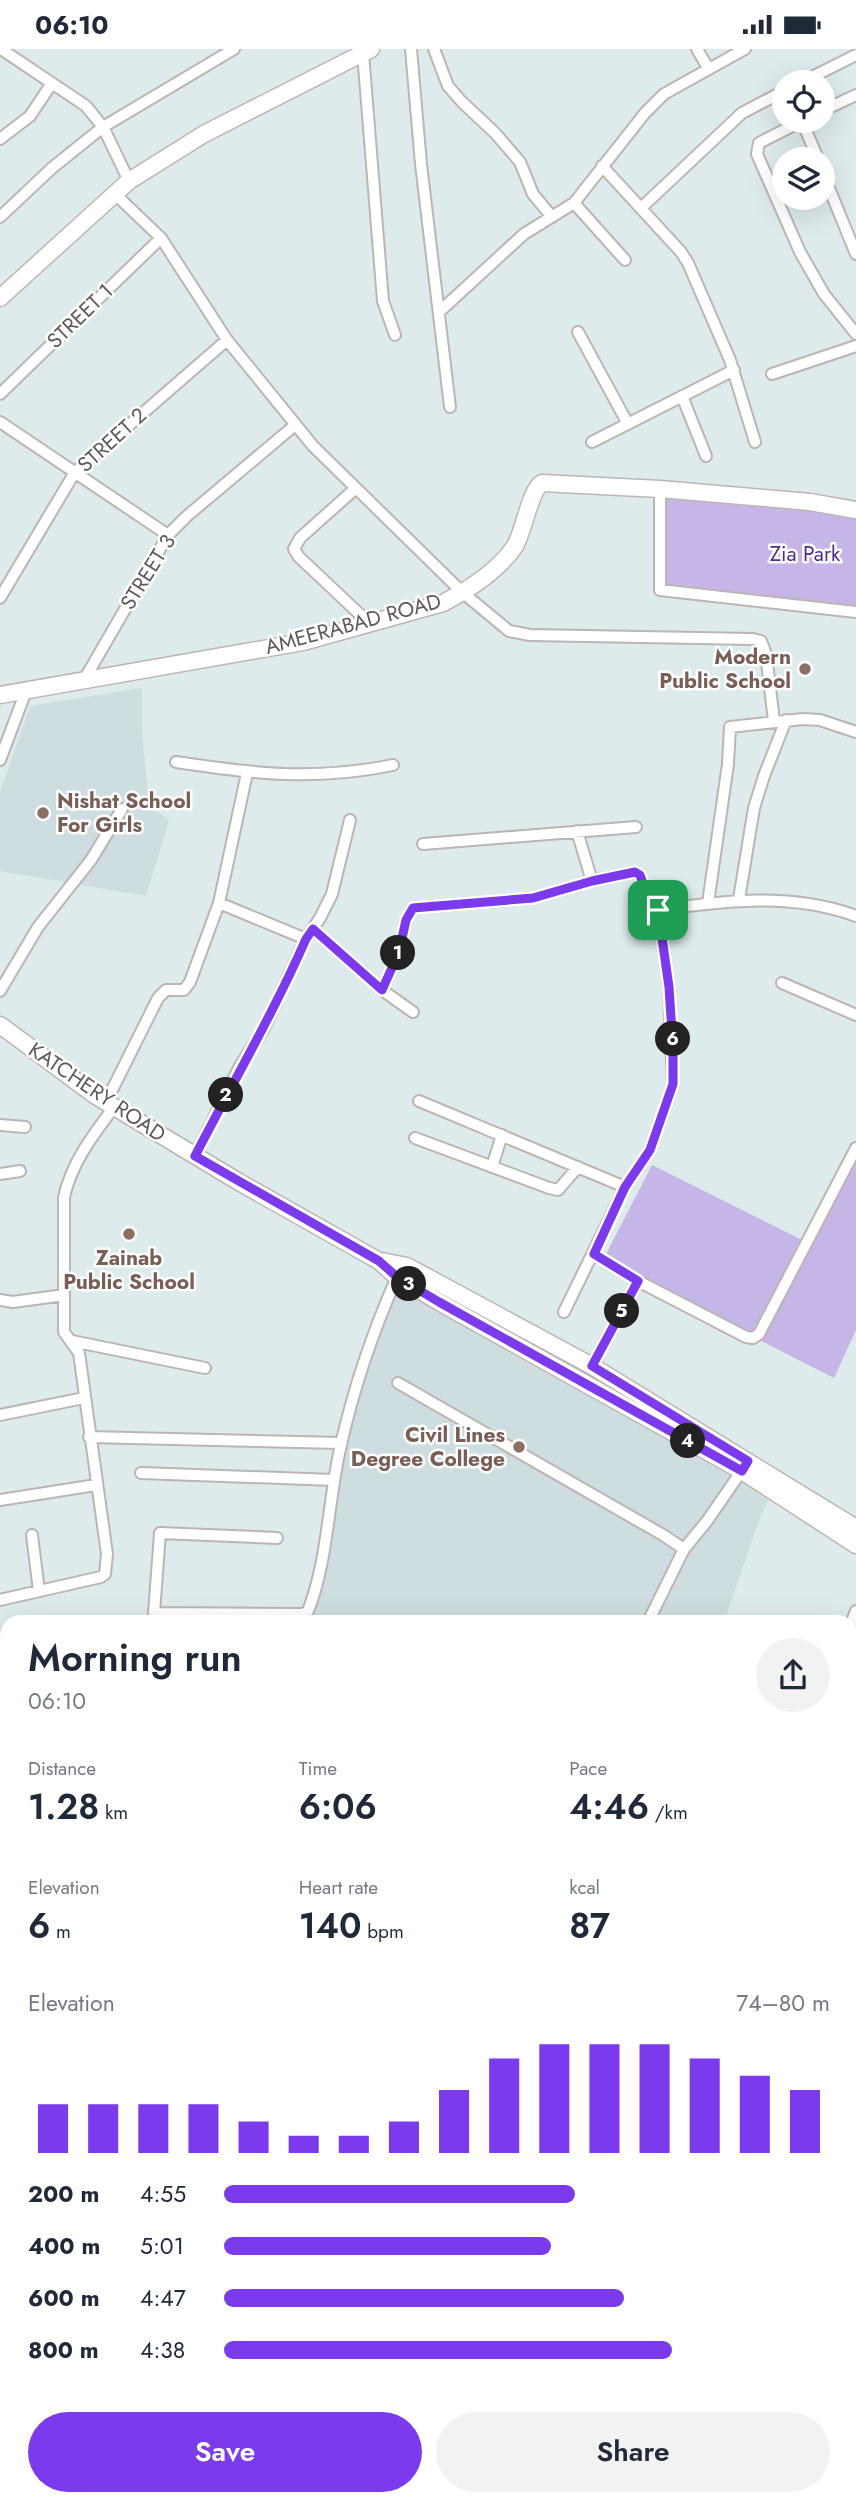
<!DOCTYPE html>
<html lang="en">
<head>
<meta charset="utf-8">
<style>
  :root { --surface:#fff; --page:#f2f2f3; --text:#1f2937; --muted:#747a83; --accent:#7c3aed }
  body { margin:0; font-family:Jost,sans-serif; background:var(--page); color:var(--text); height:100vh; display:flex; flex-direction:column; font-size:26px; white-space:nowrap }
  * { box-sizing:border-box; margin:0 }
  p { font-size:23px; color:var(--muted) }
  .icon { flex:none; width:38px; height:38px; fill:none; stroke:currentColor; stroke-width:2; stroke-linecap:round; stroke-linejoin:round }
  .map { position:relative; flex:1; overflow:hidden }
  .side { position:absolute; left:0px; top:1566px; width:858px; height:891px; display:flex; flex-direction:column; background:var(--surface); border-radius:21px 21px 0 0; box-shadow:0 7px 28px #0002 }
  .side>* { flex:none }
  .tools { position:absolute; left:772px; top:21px; display:grid; gap:14px }
  .tools a { display:grid; place-items:center; width:63px; height:63px; border-radius:50%; background:var(--surface); box-shadow:0 7px 28px #0002; font-size:35px }
  .pin { position:absolute; display:grid; place-items:center; width:60px; height:60px; color:#fff; margin:-30px; border-radius:14px; box-shadow:0 4px 10px #0006 }
  .km { position:absolute; width:35px; height:35px; margin:-18px; border-radius:50%; background:#222; color:#fff; font-size:19px; line-height:35px; text-align:center }
  .round { display:grid; place-items:center; flex:none; width:74px; height:74px; border-radius:37px; background:var(--page) }
  .head { display:flex; align-items:center; justify-content:space-between; height:119px; padding:0 28px }
  h1 { font-size:38px; font-weight:600; line-height:52px }
  .stats { display:grid; grid-template-columns:repeat(3,1fr); gap:10px; height:119px; padding:7px 28px }
  .stats div { display:grid; align-content:center }
  .stats b { font-size:35px; font-weight:600 }
  .stats small { font-size:19px; font-weight:400 }
  .stats p { font-size:19px }
  .chart { height:196px; padding:14px 28px }
  .chart p { display:flex; justify-content:space-between }
  .chart svg { width:100%; height:126px; margin-top:7px; stroke:var(--accent); stroke-width:6 }
  .button { display:flex; gap:14px; margin-top:auto; padding:14px 28px }
  .button a { flex:1; height:80px; border-radius:42px; background:var(--accent); color:#fff; font-size:28px; font-weight:600; line-height:80px; text-align:center }
  .button a+a { background:var(--page); color:var(--text) }
  ul { padding:0 28px; list-style:none; font-size:23px }
  li { display:grid; grid-template-columns:112px 84px 1fr; align-items:center; height:52px }
  li i { height:18px; border-radius:9px; background:var(--accent) }
  .status { display:flex; justify-content:space-between; align-items:center; height:49px; padding:0 35px; background:var(--surface); direction:ltr }
  .status svg { height:19px; fill:currentColor }
  .map>svg:first-child { display:block }
  .education { fill:#cedddf }
  .green { fill:#c6b6e8 }
  .lines { fill:none; stroke-linecap:round; stroke-linejoin:round }
  .street-casing { stroke:#bdb4b4; stroke-width:14 }
  .secondary-casing { stroke:#bfb4b5; stroke-width:19 }
  .primary-casing { stroke:#44f7ff; stroke-width:21 }
  .street { stroke:#fff; stroke-width:10 }
  .secondary { stroke:#fff; stroke-width:16 }
  .primary { stroke:#a0f0ff; stroke-width:18 }
  .route-casing { stroke:#fff; stroke-width:14 }
  .route { stroke:#7c3aed; stroke-width:9 }
  .education-dot { fill:#8d6e63; stroke:#fff; stroke-width:2.5 }
  .labels { text-anchor:middle; dominant-baseline:central; stroke-width:5; stroke-linejoin:round; paint-order:stroke }
  .street-label { font-size:21px; fill:#615758; stroke:#fff }
  .park-label { font-size:21px; fill:#4f2c8b; stroke:#fff }
  .education-label { font-size:21px; font-weight:bold; fill:#785e54; stroke:#fff; text-anchor:end }
</style>
</head>
<body>
<div class="status"><b>06:10</b><svg viewBox="0 0 49 12"><path d="M0 12V9h3v3zM5 12V6h3v6zM10 12V3h3v9zM15 12V0h3v12zM26 1h20v11H26zM47 4h2v5h-2z"/></svg></div>
<div class="map">
<svg width="856" height="2456" viewBox="0 0 856 2456">
  <rect width="100%" height="100%" fill="#ddebed"/>
  <path class="education" d="M142,639V684L149,756L169,771L146,847L0,822V743L30,657Z
    M397,1228L772,1440L755,1483L724,1573H306V1564L339,1401Z"/>
  <path class="green" d="M663,443L856,463V560L663,539Z
    M856,1108V1281L834,1329L603,1211L652,1116L810,1195Z"/>
  <g class="lines">
    <g class="street-casing">
      <path id="street" d="M1,0L86,57L103,78L129,132
        M411,0L421,115L450,358
        M434,0L448,37L462,53L495,84L520,113L533,145L552,168
        M697,0L708,19
        M363,4L383,252L395,286
        M802,33L856,6
        M822,62L856,46
        M802,72L759,94L757,105L800,203L824,245L856,285
        M802,72L818,110
        M0,90L30,67L52,34
        M602,117L681,203L688,214L730,311L755,393
        M822,122L856,205
        M114,144L161,189L227,291L313,397L462,543L509,582L530,586L753,590L761,592L766,605L774,672
        M574,154L625,211
        M641,159L742,64L784,42
        M0,168L52,119L103,78L234,0
        M439,263L524,185L574,154L645,64L664,45L745,0
        M578,283L628,375
        M772,325L856,297
        M0,345L161,189
        M682,347L706,407
        M0,373L168,486
        M592,393L734,321
        M356,439L300,489L294,500L299,508L369,574
        M660,440V541L856,563
        M0,549L75,423L227,291
        M84,631L168,486L187,467L294,377
        M0,711L26,642
        M176,713C255,725 314,732 393,716
        M577,782L592,832
        M423,795L636,778
        M739,850L754,759L764,727L786,671
        M219,854L306,890
        M708,854L728,715L730,678L803,670L820,671L856,683
        M658,861C726,852 790,843 856,867
        M313,880L382,941L413,963
        M782,934L856,966
        M382,941L399,903L406,871L413,859L533,849L592,832L635,823L640,826L648,849L658,861L669,938L673,1035L650,1101L625,1138L564,1263
        M0,942L38,878L91,811L122,760
        M419,1052L625,1138
        M106,1053L158,949L166,941H184L190,933L219,854L247,724
        M0,1076L25,1078
        M415,1089L549,1139L558,1141L578,1118
        M195,1107L240,1017L263,981L306,890L320,869L332,845L350,771
        M492,1118L502,1086
        M0,1125L20,1122
        M594,1205L638,1232L746,1288L753,1289L759,1285L856,1099
        M0,1251L13,1253L64,1246
        M72,1292L205,1319
        M592,1317L638,1232
        M398,1334L663,1486L684,1500
        M0,1366L84,1349
        M89,1388L341,1394
        M141,1424L334,1431
        M0,1451L96,1436
        M32,1486L39,1542
        M277,1489L160,1484L154,1564L303,1565L308,1562C328,1511 328,1453 340,1400C353,1341 373,1282 397,1228
        M0,1551L101,1528L105,1525L107,1505L79,1304L64,1283V1148C72,1113 93,1086 114,1058
        M648,1573L684,1500L707,1472L745,1417
        M850,1577L856,1562
        M0,1657L7,1656
        M850,1767L856,1769
        M0,1825L7,1832
        M0,1857L7,1862
        M0,1881L7,1872
        M244,2450V2456
        M291,2456L296,2450"/>
    </g>
    <g class="secondary-casing">
      <path id="secondary" d="M0,249L129,132L204,85L371,0
        M0,646L303,593L443,554C468,541 499,521 515,497C524,482 530,441 542,434L660,440L810,453L856,461
        M0,976L96,1047L239,1133L379,1212L397,1228L439,1253L742,1422L856,1496
        M381,1212L407,1217L592,1317L856,1479
        M0,1709L7,1716
        M0,1727L7,1734
        M850,2138L856,2156
        M0,2306L7,2312
        M670,2450L678,2456"/>
    </g>
    <g class="primary-casing">
      <path id="primary" d="M850,1973L856,1969
        M850,1994L856,1989
        M0,2340L7,2341
        M382,2450L384,2456
        M395,2450L396,2456
        M411,2450L412,2456"/>
    </g>
    <use href="#street" class="street"/>
    <use href="#secondary" class="secondary"/>
    <use href="#primary" class="primary"/>
  </g>
  <g class="lines">
    <g class="route-casing">
      <path id="route" d="M635,823L640,826L648,849L658,861L669,938L673,999V1035L650,1101L625,1138L594,1205L638,1232L592,1317L748,1412L742,1422L439,1253L397,1228L379,1212L195,1107C232,1035 273,965 306,890L313,880L382,941L399,903L406,871L413,859L533,849L592,832Z"/>
    </g>
    <use href="#route" class="route"/>
  </g>
  <g class="education-dot">
    <circle cx="805" cy="620" r="7"/>
    <circle cx="43" cy="764" r="7"/>
    <circle cx="129" cy="1185" r="7"/>
    <circle cx="519" cy="1398" r="7"/>
  </g>
  <g class="labels">
    <g class="street-label">
      <text transform="translate(80 267) rotate(-44)">STREET 1</text>
      <text transform="translate(112 391) rotate(-42)">STREET 2</text>
      <text transform="translate(148 523) rotate(-58)">STREET 3</text>
      <text transform="translate(353 575) rotate(-15)">AMEERABAD ROAD</text>
      <text transform="translate(97 1043) rotate(34)">KATCHERY ROAD</text>
    </g>
    <g class="park-label">
      <text x="805" y="505">Zia Park</text>
    </g>
    <g class="education-label">
      <text x="791" y="608">Modern<tspan x="791" dy="24">Public School</tspan></text>
      <text x="57" y="752" text-anchor="start">Nishat School<tspan x="57" dy="24">For Girls</tspan></text>
      <text x="129" y="1209" text-anchor="middle">Zainab<tspan x="129" dy="24">Public School</tspan></text>
      <text x="505" y="1386">Civil Lines<tspan x="505" dy="24">Degree College</tspan></text>
    </g>
  </g>
</svg>
<div class="tools">
<a><svg class="icon" aria-label="locate" viewBox="0 0 24 24"><circle cx="12" cy="12" r="6"/><path d="M12 2v4M12 18v4M2 12h4M18 12h4"/></svg></a>
<a><svg class="icon" aria-label="layers" viewBox="0 0 24 24"><path d="M12 4l9 5-9 5-9-5zM3 14l9 5 9-5"/></svg></a>
</div>
<div class="pin" style="left:658px;top:861px;background:#1e9e55"><svg class="icon" aria-label="arrive" viewBox="0 0 24 24"><path d="M6 21V4h12l-3 4 3 4H6"/></svg></div>
<b class="km" style="left:398px;top:904px">1</b>
<b class="km" style="left:226px;top:1046px">2</b>
<b class="km" style="left:409px;top:1235px">3</b>
<b class="km" style="left:688px;top:1392px">4</b>
<b class="km" style="left:622px;top:1262px">5</b>
<b class="km" style="left:673px;top:990px">6</b>
<section class="side">
<div class="head"><div><h1>Morning run</h1><p>06:10</p></div><a class="round"><svg class="icon" aria-label="share" viewBox="0 0 24 24"><path d="M12 15V3M7 8l5-5 5 5M5 13v7h14v-7"/></svg></a></div>
<div class="stats">
<div><p>Distance</p><b>1.28<small> km</small></b></div>
<div><p>Time</p><b>6:06</b></div>
<div><p>Pace</p><b>4:46<small> /km</small></b></div>
</div>
<div class="stats">
<div><p>Elevation</p><b>6<small> m</small></b></div>
<div><p>Heart rate</p><b>140<small> bpm</small></b></div>
<div><p>kcal</p><b>87</b></div>
</div>
<div class="chart"><p><span>Elevation</span>74–80 m</p>
<svg viewBox="0 0 160 44" preserveAspectRatio="none"><path d="M5 44V27M15 44V27M25 44V27M35 44V27M45 44V33M55 44V38M65 44V38M75 44V33M85 44V22M95 44V11M105 44V6M115 44V6M125 44V6M135 44V11M145 44V17M155 44V22"/></svg>
</div>
<ul>
<li><b>200 m</b>4:55<i style="width:58%"></i></li>
<li><b>400 m</b>5:01<i style="width:54%"></i></li>
<li><b>600 m</b>4:47<i style="width:66%"></i></li>
<li><b>800 m</b>4:38<i style="width:74%"></i></li>
</ul>
<div class="button"><a>Save</a><a>Share</a></div>
</section>
</div>
</body>
</html>
